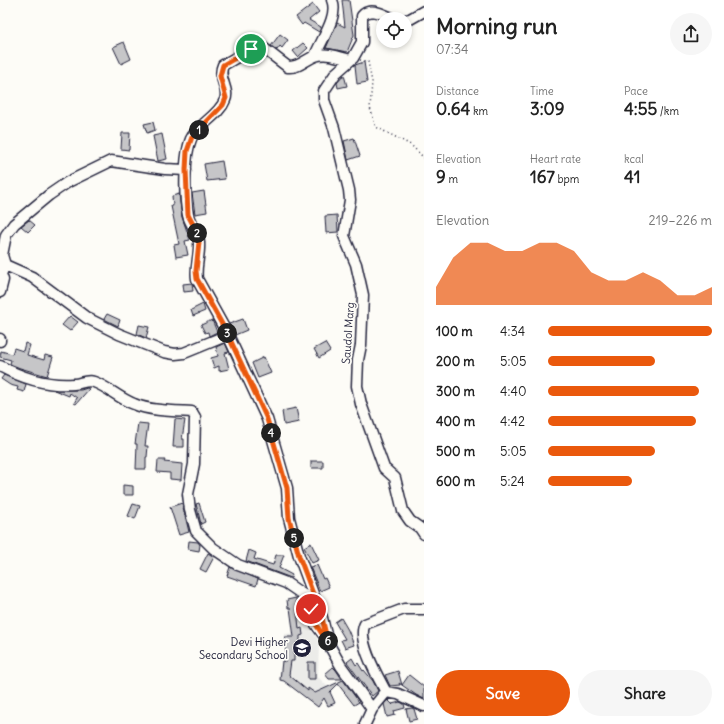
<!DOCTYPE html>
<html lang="en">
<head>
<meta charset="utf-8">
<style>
  :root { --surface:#fff; --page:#f6f6f6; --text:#222; --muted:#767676; --accent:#ea580c }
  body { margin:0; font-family:Delius,sans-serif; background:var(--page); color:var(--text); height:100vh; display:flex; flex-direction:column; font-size:15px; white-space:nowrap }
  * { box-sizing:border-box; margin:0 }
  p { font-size:13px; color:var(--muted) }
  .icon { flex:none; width:22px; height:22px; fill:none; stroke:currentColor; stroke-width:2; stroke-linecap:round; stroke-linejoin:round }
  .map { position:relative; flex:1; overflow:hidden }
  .details { display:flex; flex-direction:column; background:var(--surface); width:300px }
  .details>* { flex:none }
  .controls { position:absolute; left:376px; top:12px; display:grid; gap:8px }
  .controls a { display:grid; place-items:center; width:36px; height:36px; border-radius:50%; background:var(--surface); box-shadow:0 2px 6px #0003; font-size:20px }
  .pin { position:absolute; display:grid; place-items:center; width:34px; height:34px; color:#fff; margin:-17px; border:2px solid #fff; border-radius:50%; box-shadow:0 1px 4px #0007 }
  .km { position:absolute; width:20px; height:20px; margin:-10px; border-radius:50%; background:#222; color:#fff; font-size:11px; line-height:20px; text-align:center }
  .round { display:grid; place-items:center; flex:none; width:42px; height:42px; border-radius:21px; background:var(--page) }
  .summary { display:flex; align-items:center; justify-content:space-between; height:68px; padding:0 12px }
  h1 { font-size:22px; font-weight:700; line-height:30px }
  .figures { display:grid; grid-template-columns:repeat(3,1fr); gap:6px; height:68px; padding:4px 12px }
  .figures div { display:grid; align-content:center }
  .figures b { font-size:17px; font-weight:700 }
  .figures small { font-size:11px; font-weight:400 }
  .figures p { font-size:11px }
  .chart { height:112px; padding:8px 12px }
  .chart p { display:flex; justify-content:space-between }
  .chart svg { width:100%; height:72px; margin-top:4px; fill:var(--accent); opacity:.7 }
  .action { display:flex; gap:8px; margin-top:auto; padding:8px 12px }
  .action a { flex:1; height:46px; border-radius:24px; background:var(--accent); color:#fff; font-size:16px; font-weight:700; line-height:46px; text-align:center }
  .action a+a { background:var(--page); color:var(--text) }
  ul { padding:0 12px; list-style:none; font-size:13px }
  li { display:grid; grid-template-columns:64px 48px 1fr; align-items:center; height:30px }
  li i { height:10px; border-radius:5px; background:var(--accent) }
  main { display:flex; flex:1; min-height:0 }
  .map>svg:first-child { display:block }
  .built { fill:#ecece9 }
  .building { fill:#c6c6c8; stroke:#22223b }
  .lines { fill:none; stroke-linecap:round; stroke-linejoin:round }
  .minor-casing { stroke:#22223b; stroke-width:13 }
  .path { stroke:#22223b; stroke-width:1.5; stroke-dasharray:1 3; stroke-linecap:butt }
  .minor { stroke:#fdfcf7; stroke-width:10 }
  .route-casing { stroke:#fff; stroke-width:8 }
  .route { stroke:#ea580c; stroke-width:5 }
  .labels { text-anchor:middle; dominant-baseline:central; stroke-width:3.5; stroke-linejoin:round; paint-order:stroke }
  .street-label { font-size:11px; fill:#22223b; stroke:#fdfcf7 }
  .poi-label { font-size:11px; fill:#22223b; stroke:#fdfcf7; text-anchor:end }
</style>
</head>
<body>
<main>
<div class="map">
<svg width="424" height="724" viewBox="0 0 424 724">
  <rect width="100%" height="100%" fill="#fdfcf7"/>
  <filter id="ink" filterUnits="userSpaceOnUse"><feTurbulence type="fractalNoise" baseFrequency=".025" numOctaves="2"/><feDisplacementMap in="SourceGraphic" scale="8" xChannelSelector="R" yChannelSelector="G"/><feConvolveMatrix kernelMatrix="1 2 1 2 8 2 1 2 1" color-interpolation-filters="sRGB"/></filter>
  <g filter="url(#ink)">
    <path class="built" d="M290,605L304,606V619L319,642L318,677L331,690L320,704L301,691L291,681L279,679L282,655H285V634L293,633Z"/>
    <path class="building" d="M342,0H349L354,35L347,52L326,48L337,23L345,27Z
      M313,4L319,12L309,20L321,27L319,32L304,23L302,25L296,17Z
      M280,34L288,40L282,48L280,46L277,50L271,46Z
      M124,42L131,59L121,64L113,47Z
      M303,43L308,48L298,57L293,51Z
      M364,62L367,82L357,84L355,65Z
      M344,75L347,86L338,88L337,83Z
      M153,122L155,130L147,133L144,124Z
      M122,133H130L129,150L121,149Z
      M162,134L167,159L158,161L153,136Z
      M354,138L360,156L348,160L344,141Z
      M222,161L225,179L207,181L204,164Z
      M204,191L207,212L195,214L192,193Z
      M179,194L182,217L190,240L185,241L188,255L176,257L174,245L179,244L171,206H173L172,196Z
      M337,215L338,232L326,233L325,216Z
      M29,220L35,225L28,232L21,226Z
      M192,283L193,291L184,292L183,284Z
      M203,304L205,311L193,316L191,310Z
      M107,314L120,320L118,326L104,319Z
      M70,316L78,322L70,331L62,325Z
      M243,319L247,330L235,335L229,324Z
      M212,320L217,332L209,336L208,332L205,333L201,325Z
      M139,325L149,327L146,338L137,334Z
      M25,343L30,345L27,355L44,360L45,355L53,357L47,376L20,368L10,364L11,360L0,357L1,351L12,354L14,348L23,351Z
      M225,343L229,352L225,353L229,369L219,371V366L214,368L211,358L218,356L216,347Z
      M325,343L330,351L319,358L314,349Z
      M264,357L271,373L258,378L252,363Z
      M4,375L26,384L24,392L17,390L18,387L10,385L1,379Z
      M87,388L89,389L76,404L74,403L77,398L70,393L69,396L54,390H81Z
      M296,408L299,422L284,425L282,411Z
      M175,419L185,420L182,439H184V447H173Z
      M138,423L148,424L145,446H148L147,457H146V469H136L137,444H135Z
      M158,460H165L164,462L182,464L181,480L170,479V473L157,472Z
      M311,461H323V468H311Z
      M123,485L133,486V495H123Z
      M182,503L189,532L179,535L170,507Z
      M199,503L205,522L201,524L196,504Z
      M133,504L140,506L135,519L128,516Z
      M189,541L198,542L200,545L199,551L188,549Z
      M311,543L319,560L312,563L304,547Z
      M249,550L256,553L254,559L273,565L276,555H284L279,568L292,575L291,578L246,561Z
      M208,553L214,557L206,572L200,569Z
      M317,565L323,579L325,578L329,587L320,591L310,567Z
      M230,567L258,579L256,586L227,576Z
      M296,598L299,629L302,628L303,635L300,636V649H294V661H291L289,675L308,691V688L315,693L343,680L359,702L354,705L338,684L330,692L335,703L328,706L324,698L318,707L284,681L280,680L282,661L286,662L285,637H294L290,608H288L287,600Z
      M341,618L348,630L354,645L345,648L341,640L345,639L335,622Z
      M352,658L356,665L358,663L363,671L364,670L373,681L378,691L372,696L347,662Z
      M308,662H315V679H308Z
      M333,667L336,670L342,679H329L325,674Z
      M398,671L402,685L409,675L424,687V699L416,695L399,683L400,685L390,686L385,675Z
      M388,700L393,705L392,704L400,702L404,704L405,708L394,711L395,715L387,717L384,704Z
      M412,708L414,709L417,719L409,721L406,709Z"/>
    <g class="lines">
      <g class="minor-casing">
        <path id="minor" d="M394,19C384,15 370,6 362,16V42L353,58L336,73L324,91V100L334,128L349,190L350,200L344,236L356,264L363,295L361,345L358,360L357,386L361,404L384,468L395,478L403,511L410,521L420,528L424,534
          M405,20L410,19L424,11
          M315,56C321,40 339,16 332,0
          M350,60C339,57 326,52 315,56C305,60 299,68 288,67L262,47C249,48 235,59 223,65C217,78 230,89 225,100C219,116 197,125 191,139C184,156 184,197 188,215C190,225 199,232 199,243C200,255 195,267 197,279L228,335L267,419L287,488L289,518L299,556L322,618L328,643L341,666L372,709
          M186,170L165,169L111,161L68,182L49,195L14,224L6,235L2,255L5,265L32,277L87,318L119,334L164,352L175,354L184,353L228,335
          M0,263L5,265L1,274L3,280L0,292
          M0,339V341
          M0,366C22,378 48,386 74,384C81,384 86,379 94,382C108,387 120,399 134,404C150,411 174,411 192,412L195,417L194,464L188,494L190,510L196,531L213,548L238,565L286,583L305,596L311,609L315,623L323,634
          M386,692C378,677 356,640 365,624L404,609H424
          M365,724L372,709L386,692L398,694L424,706"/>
      </g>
      <path class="path" d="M360,60L368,62L372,82L370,108L376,127L411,145L424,158"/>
      <use href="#minor" class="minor"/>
    </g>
  </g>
  <g class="lines" filter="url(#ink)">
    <g class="route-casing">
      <path id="route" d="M251,49L223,65L220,76L226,98L223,105L192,137L187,151L186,170L188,215L196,230L199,242L196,271L197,279L228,335L267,419L287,488L289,518L299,556L322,618L328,643L315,623L311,609"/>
    </g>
    <use href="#route" class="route"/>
  </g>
  <defs>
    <g id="school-disc" transform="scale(1)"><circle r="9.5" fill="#22223b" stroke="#fdfcf7"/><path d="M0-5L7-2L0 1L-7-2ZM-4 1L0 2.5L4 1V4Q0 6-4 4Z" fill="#fff"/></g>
  </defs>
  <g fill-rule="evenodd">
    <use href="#school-disc" x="302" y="648"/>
  </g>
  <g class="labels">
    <g class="street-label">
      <text transform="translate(348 333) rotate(-86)">Saudol Marg</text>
    </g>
    <g class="poi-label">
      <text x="288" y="642">Devi Higher<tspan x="288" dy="13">Secondary School</tspan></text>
    </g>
  </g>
</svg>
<div class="controls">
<a><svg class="icon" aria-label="locate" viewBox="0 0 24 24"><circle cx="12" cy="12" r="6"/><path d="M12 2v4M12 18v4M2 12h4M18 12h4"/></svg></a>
</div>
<div class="pin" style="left:251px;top:49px;background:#1e9e55"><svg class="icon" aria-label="arrive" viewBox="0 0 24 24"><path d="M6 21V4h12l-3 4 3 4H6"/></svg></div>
<div class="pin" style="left:311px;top:609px;background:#d93025"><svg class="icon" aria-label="check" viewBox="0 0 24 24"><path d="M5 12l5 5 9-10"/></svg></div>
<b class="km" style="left:199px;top:130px">1</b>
<b class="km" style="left:197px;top:233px">2</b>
<b class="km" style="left:227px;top:333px">3</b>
<b class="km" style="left:271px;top:433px">4</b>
<b class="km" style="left:294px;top:538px">5</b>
<b class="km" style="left:328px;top:641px">6</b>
</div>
<section class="details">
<div class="summary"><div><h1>Morning run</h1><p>07:34</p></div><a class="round"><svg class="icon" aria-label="share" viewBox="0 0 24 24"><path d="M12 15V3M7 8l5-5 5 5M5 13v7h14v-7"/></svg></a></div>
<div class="figures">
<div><p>Distance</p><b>0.64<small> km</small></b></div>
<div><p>Time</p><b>3:09</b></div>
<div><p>Pace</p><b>4:55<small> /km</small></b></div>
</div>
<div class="figures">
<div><p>Elevation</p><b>9<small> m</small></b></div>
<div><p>Heart rate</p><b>167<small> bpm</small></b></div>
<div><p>kcal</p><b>41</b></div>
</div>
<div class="chart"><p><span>Elevation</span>219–226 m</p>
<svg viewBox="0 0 160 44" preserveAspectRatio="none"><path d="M0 44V33L10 15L20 6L30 6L40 11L50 11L60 6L70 6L80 11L90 24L100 29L110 29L120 24L130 29L140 38L150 38L160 33V44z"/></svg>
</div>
<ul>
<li><b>100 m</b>4:34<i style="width:100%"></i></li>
<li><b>200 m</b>5:05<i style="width:65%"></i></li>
<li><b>300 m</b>4:40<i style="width:92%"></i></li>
<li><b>400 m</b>4:42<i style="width:90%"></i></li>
<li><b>500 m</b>5:05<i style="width:65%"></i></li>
<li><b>600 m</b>5:24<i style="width:51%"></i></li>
</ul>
<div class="action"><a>Save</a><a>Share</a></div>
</section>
</main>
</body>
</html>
